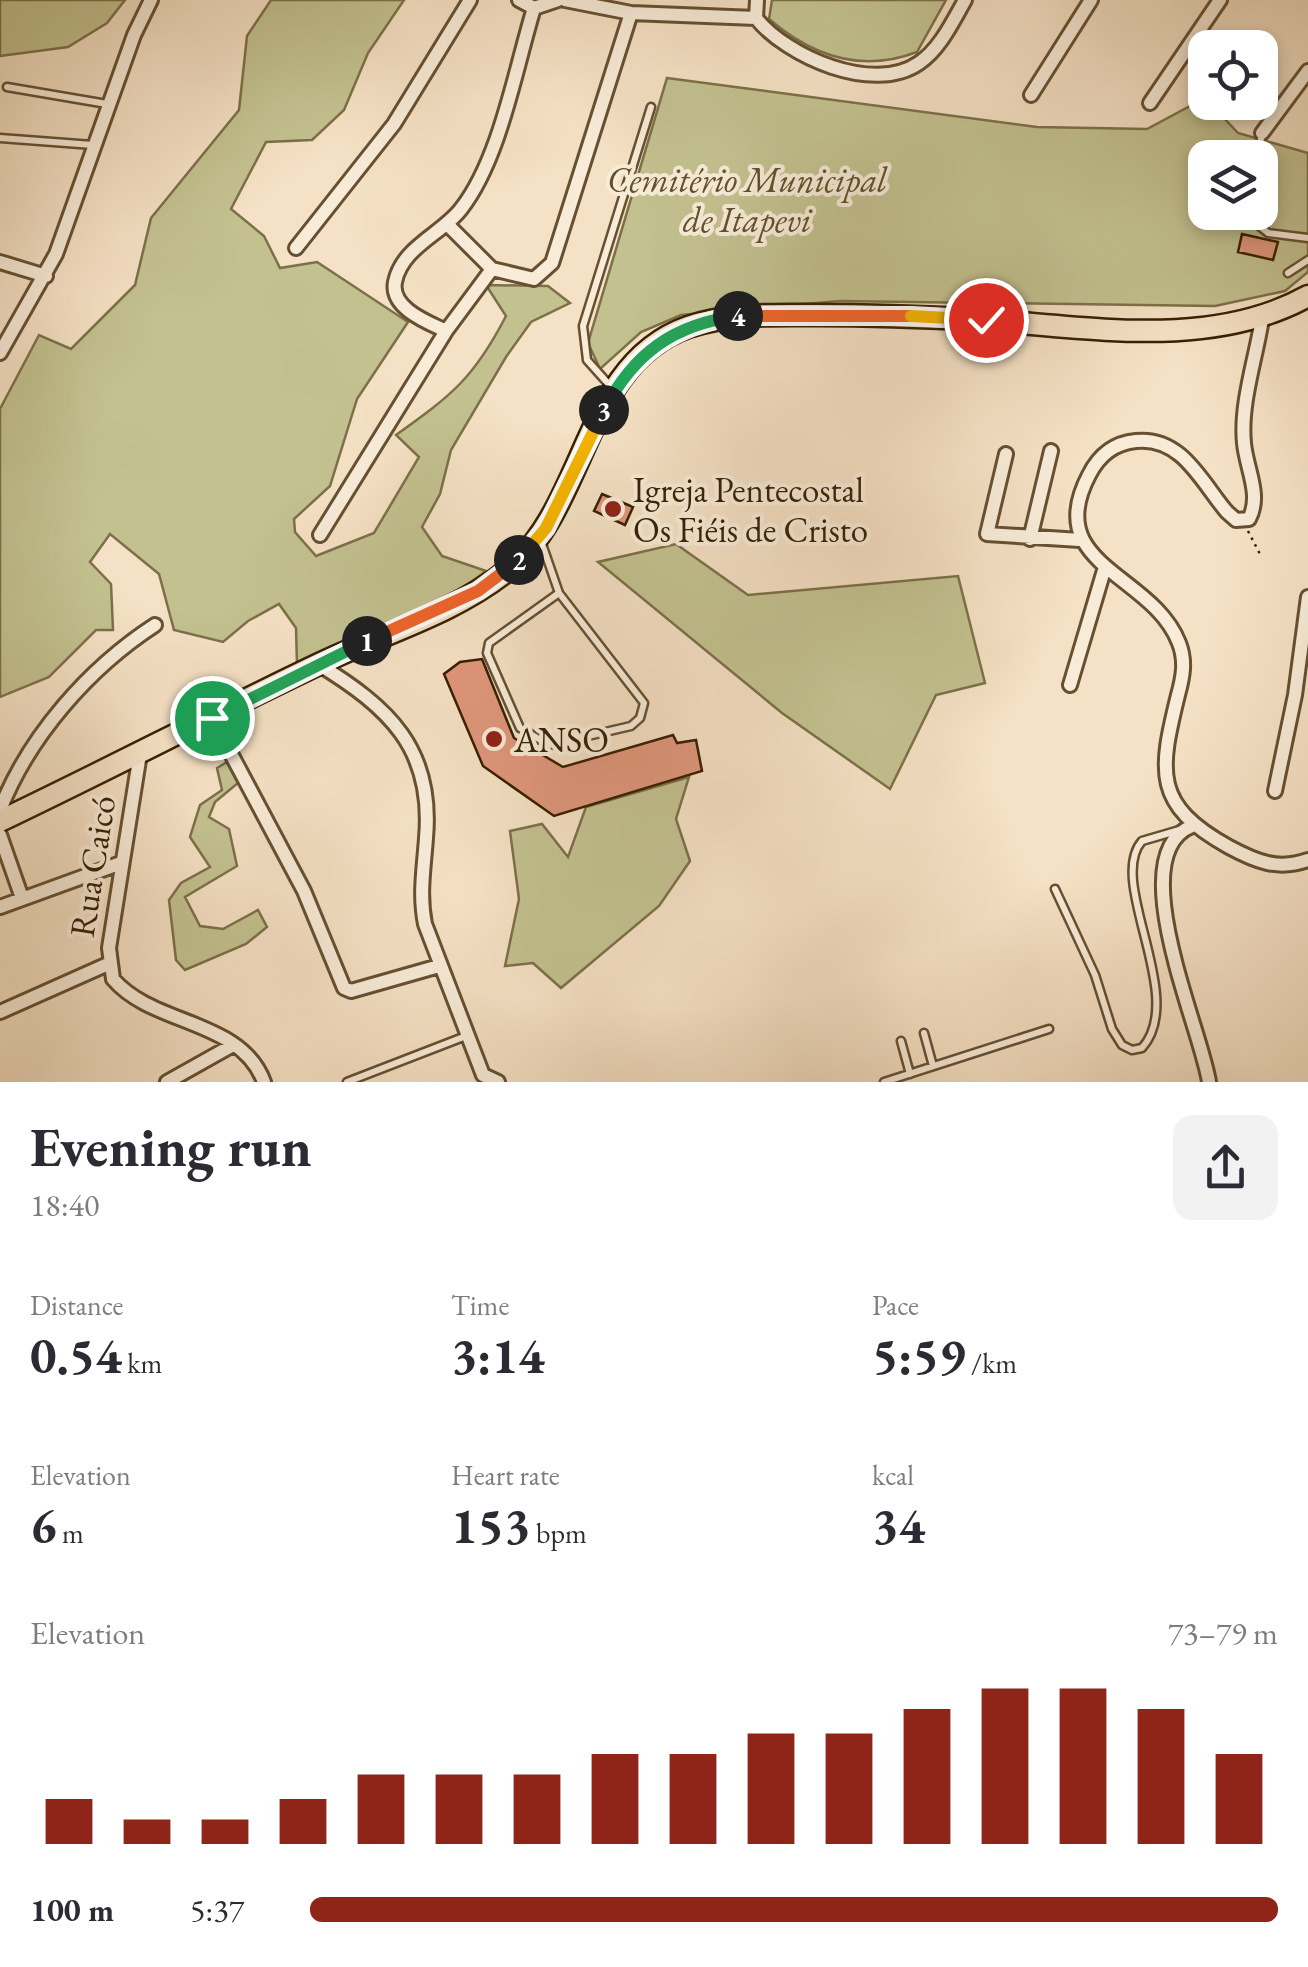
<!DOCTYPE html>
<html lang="en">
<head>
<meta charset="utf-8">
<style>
  :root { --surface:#fff; --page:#f2f2f3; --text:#2b2b33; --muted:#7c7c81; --accent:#8f2418 }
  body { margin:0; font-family:"EB Garamond",serif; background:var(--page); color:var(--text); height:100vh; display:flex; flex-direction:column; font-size:38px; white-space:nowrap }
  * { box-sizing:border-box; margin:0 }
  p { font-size:32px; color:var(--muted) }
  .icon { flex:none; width:55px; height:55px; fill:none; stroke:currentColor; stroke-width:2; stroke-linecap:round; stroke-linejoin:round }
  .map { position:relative; height:1082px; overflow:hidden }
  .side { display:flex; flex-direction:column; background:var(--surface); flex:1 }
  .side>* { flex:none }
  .buttons { position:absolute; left:1188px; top:30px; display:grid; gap:20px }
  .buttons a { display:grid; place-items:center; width:90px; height:90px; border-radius:20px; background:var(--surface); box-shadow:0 5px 15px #0003; font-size:50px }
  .pin { position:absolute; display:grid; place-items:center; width:85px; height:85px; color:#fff; margin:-42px; border:5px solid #fff; border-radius:50%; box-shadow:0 2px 10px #0007 }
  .km { position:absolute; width:50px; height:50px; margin:-25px; border-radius:50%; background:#222; color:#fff; font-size:28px; line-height:50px; text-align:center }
  .round { display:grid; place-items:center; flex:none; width:105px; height:105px; border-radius:20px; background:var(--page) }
  .summary { display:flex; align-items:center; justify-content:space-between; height:170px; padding:0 30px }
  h1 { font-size:55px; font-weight:700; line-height:75px }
  .metrics { display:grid; grid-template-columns:repeat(3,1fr); gap:15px; height:170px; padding:10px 30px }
  .metrics div { display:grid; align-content:center }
  .metrics b { font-size:50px; font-weight:700 }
  .metrics small { font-size:28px; font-weight:400 }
  .metrics p { font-size:28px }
  .chart { height:280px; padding:20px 30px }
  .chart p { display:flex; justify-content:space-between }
  .chart svg { width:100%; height:180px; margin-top:10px; stroke:var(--accent); stroke-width:6 }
  ul { padding:0 30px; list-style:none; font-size:32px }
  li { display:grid; grid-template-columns:160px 120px 1fr; align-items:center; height:75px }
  li i { height:25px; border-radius:12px; background:var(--accent) }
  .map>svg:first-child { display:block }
  .green { fill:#c3c190; stroke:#7c7048; stroke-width:2.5; fill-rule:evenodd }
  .building { fill:#df967b; stroke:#361f00; stroke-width:2.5 }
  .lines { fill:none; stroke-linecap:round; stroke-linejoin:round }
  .service-casing { stroke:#665031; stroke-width:11 }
  .minor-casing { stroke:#665031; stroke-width:18 }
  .primary-casing { stroke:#361f00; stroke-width:25 }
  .path { stroke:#361f00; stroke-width:2.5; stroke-dasharray:2.5 5; stroke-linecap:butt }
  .service { stroke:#f8ecd9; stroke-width:6 }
  .minor { stroke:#f8ecd9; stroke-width:12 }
  .primary { stroke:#f5e1c5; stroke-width:20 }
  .split-1-casing { stroke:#fff; stroke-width:20 }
  .split-2-casing { stroke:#fff; stroke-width:20 }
  .split-3-casing { stroke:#fff; stroke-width:20 }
  .split-4-casing { stroke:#fff; stroke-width:20 }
  .split-5-casing { stroke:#fff; stroke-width:20 }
  .split-6-casing { stroke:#fff; stroke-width:20 }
  .split-1 { stroke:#22a559; stroke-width:12 }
  .split-2 { stroke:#f0652b; stroke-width:12 }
  .split-3 { stroke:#f5b400; stroke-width:12 }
  .split-4 { stroke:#22a559; stroke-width:12 }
  .split-5 { stroke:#f0652b; stroke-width:12 }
  .split-6 { stroke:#f5b400; stroke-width:12 }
  .poi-dot { fill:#8f2418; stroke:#f8ecd9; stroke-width:4 }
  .labels { text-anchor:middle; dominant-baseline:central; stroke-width:8; stroke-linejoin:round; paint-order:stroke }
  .park-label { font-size:35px; font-style:italic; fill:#60502b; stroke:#f8ecd9 }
  .poi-label { font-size:35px; fill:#361f00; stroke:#f8ecd9; text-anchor:start }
  .street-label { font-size:35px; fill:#361f00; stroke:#f8ecd9 }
</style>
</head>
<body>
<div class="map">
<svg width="1308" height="1082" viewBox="0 0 1308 1082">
  <rect width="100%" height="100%" fill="#f5e1c5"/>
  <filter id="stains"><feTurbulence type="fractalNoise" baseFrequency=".002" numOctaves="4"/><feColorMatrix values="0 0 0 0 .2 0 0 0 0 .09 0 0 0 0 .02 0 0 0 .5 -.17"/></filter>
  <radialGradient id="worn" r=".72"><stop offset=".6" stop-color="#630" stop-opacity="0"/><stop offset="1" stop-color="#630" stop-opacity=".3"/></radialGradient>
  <path class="green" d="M0,0H125L107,23L68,47L0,56Z
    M271,0H404L368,53L344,110L312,140L266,142L231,209L264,236L280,268L317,262L408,322L357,399L330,486L294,519L295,532L316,556L374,533L419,457L396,435C452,395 474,378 506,316L486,285L548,286L570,303L531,322L506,357L451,450L440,494L422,527L442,556L486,571L463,588L297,665L296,628L279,604L248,621L223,642L174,630L159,574L110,534L90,562L111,584L113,630H96L49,677L0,697V409L39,335L71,349L135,285L151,218L239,110L247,36Z
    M772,0H946L917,52C862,73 812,56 769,19Z
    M667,78L1037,127L1147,129L1205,98L1238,133L1308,153V272L1285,291L1215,306L839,301L681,315L641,332L600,369L588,343ZM1205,158H1260V212H1205Z
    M676,544L748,595L958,576L985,683L936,695L890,789L782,713L598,562Z
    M227,762L238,783L215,802L209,817L229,829L237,866L185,897L200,926L223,929L258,910L267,927L246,944L185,970L176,960L169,900L181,883L210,867L190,837L200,805L222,790L217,768Z
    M689,777L676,819L690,861L659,906L561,988L533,963L505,966L519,899L510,831L542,824L568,857L586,807Z"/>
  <path class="building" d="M1242,234L1278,242L1273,260L1238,252Z
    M602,494L633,507L625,525L594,511Z
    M482,659L514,738L563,767L673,735L677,743L696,740L702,771L554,816L483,766L444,674L460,662Z"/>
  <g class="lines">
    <g class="service-casing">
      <path id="service" d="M7,87L107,104
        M0,138L93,145
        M1257,158L1262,134
        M1252,212V220L1268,233L1308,238
        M1288,273L1308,260
        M613,389L587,360L583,326L651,107
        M541,541L559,593L644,703L640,718L631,726L549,745L520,728L487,653L489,643L559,593
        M1055,889L1095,975L1112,1029L1122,1045L1132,1050L1142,1048C1188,997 1106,882 1142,841L1183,829
        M924,1033L933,1066
        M901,1041L910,1074
        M347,1082L466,1036
        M884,1082L1049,1029"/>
    </g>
    <g class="minor-casing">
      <path id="minor" d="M519,0L534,8L558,0
        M565,0L631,13L756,18C786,56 873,95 919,63C940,49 953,21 965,0
        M756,18L757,0
        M1031,95L1091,0
        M1150,103L1220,0
        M1262,133L1308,71
        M447,224L492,269L534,279L552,263L631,13
        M296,248L394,124L470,0
        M0,262L46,276
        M1262,319C1256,358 1240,404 1244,443C1246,468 1262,495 1249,519L1236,520L1227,512C1202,483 1182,436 1136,441C1114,443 1099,455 1089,475C1041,566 1152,573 1179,643C1186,661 1183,677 1178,695C1159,772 1153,805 1229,847C1255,861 1278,871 1308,860
        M446,331C427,322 390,308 395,282C402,247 442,234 461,209C500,159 515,70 534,8
        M0,353L56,254L134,35L151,0
        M1006,454L987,534L1080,540
        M320,535L446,331L492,269
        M1030,539L1051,451
        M318,664C388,707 434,748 426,838C424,868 419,894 425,924L483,1075
        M1070,685L1105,567
        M212,718L304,891L344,988L351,991L439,966
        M140,754L109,948L113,979C153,1026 241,1019 264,1082
        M1275,791L1295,695L1308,597
        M0,810C29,736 89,668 155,625
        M1192,826C1121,854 1201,1028 1209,1082
        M0,835L22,898
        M0,907L121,863
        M0,1012L108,964
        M483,1075L498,1082
        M167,1082L233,1045"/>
    </g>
    <g class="primary-casing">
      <path id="primary" d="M0,821C107,770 212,715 319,664C381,634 454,614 508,570C588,505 583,364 688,327C729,313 773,315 815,315C871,315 926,317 982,320C1088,327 1211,350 1308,296"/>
    </g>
    <path class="path" d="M1248,531L1261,556"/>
    <use href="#service" class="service"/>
    <use href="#minor" class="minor"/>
    <use href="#primary" class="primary"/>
  </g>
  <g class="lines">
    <g class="split-1-casing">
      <path id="split-1" d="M212,718L367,641"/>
    </g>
    <g class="split-2-casing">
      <path id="split-2" d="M367,641L478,591L519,560"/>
    </g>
    <g class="split-3-casing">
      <path id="split-3" d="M519,560L546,528L604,410"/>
    </g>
    <g class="split-4-casing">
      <path id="split-4" d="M604,410C634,353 674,324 738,316"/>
    </g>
    <g class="split-5-casing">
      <path id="split-5" d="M738,316H911"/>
    </g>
    <g class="split-6-casing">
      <path id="split-6" d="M911,316L986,320"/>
    </g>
    <use href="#split-1" class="split-1"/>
    <use href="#split-2" class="split-2"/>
    <use href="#split-3" class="split-3"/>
    <use href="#split-4" class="split-4"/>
    <use href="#split-5" class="split-5"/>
    <use href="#split-6" class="split-6"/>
  </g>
  <g class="poi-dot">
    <circle cx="613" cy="509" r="10"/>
    <circle cx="494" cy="739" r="10"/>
  </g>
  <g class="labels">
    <g class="park-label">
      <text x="747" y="179">Cemitério Municipal<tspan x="747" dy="40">de Itapevi</tspan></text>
    </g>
    <g class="poi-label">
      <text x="633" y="489">Igreja Pentecostal<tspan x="633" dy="40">Os Fiéis de Cristo</tspan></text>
      <text x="514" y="739">ANSO</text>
    </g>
    <g class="street-label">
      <text transform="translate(92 866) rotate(-81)">Rua Caicó</text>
    </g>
  </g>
  <rect width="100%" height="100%" filter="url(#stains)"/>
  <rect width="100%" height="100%" fill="url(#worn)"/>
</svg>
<div class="buttons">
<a><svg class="icon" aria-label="locate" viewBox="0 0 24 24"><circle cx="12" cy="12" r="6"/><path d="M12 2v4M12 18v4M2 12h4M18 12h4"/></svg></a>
<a><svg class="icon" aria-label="layers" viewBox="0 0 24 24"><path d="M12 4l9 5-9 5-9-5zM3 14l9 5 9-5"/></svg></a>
</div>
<div class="pin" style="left:212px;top:718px;background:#1e9e55"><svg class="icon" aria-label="arrive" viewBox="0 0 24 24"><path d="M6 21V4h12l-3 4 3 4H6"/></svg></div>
<div class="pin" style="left:986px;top:320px;background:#d93025"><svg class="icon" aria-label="check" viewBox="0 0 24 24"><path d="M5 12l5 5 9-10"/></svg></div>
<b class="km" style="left:367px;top:641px">1</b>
<b class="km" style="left:519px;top:560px">2</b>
<b class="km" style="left:604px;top:410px">3</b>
<b class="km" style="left:738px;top:316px">4</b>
</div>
<section class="side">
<div class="summary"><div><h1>Evening run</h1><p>18:40</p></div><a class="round"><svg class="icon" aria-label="share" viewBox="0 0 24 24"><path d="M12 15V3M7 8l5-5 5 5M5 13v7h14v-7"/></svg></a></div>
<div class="metrics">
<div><p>Distance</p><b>0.54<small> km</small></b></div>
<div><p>Time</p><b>3:14</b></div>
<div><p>Pace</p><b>5:59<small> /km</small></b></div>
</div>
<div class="metrics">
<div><p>Elevation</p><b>6<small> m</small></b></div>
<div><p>Heart rate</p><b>153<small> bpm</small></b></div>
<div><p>kcal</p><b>34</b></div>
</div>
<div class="chart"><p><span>Elevation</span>73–79 m</p>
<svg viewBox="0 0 160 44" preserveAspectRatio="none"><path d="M5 44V33M15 44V38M25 44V38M35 44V33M45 44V27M55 44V27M65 44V27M75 44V22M85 44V22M95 44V17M105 44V17M115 44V11M125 44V6M135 44V6M145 44V11M155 44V22"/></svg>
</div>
<ul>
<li><b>100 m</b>5:37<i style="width:100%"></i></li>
</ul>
</section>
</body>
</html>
